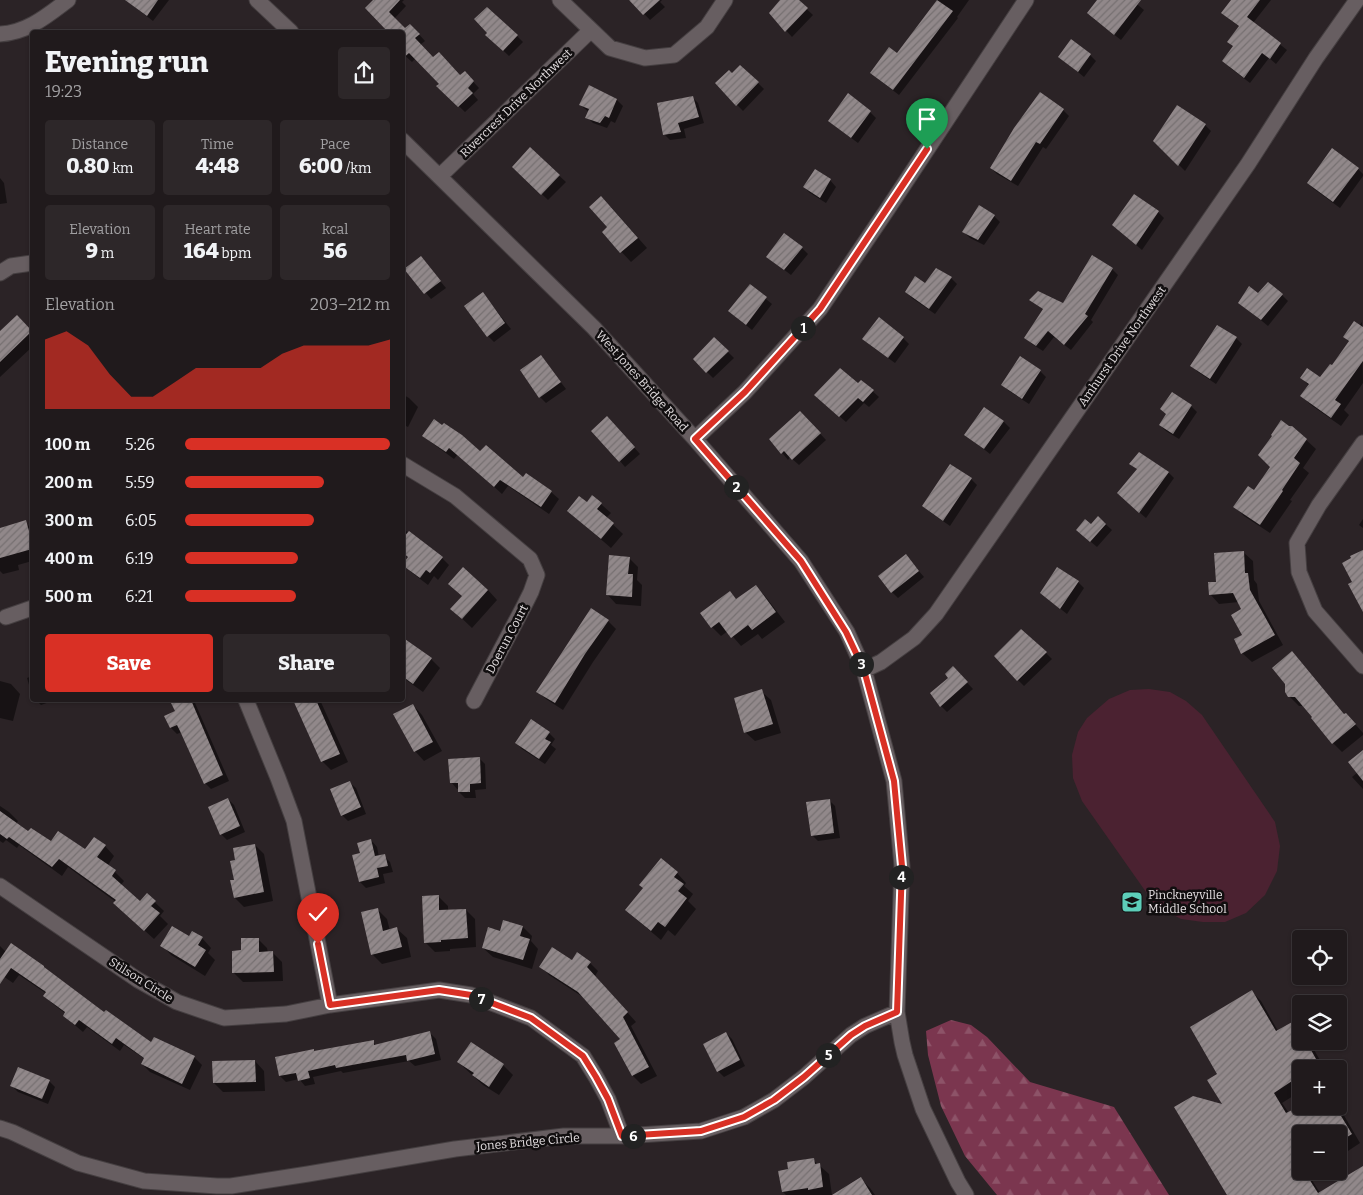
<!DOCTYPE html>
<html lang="en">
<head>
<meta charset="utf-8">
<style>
  :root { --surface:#201a1c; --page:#2d2729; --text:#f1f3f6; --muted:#a2a1a3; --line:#3d383b; --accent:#d93025 }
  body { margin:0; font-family:Bitter,serif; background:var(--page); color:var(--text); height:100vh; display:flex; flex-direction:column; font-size:19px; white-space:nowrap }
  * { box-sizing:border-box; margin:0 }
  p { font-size:16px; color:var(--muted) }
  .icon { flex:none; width:28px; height:28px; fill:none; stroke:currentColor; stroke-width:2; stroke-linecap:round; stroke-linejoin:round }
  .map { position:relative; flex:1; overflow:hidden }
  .panel { position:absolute; left:30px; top:30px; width:375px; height:672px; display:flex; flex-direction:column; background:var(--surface); border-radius:5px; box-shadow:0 1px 4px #0004,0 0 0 1px var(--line) }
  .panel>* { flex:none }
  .controls { position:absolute; left:1292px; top:930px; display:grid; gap:10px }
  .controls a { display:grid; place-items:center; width:55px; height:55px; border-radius:5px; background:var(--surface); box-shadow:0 1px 4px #0004,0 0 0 1px var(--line); font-size:25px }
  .pin { position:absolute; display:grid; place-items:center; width:42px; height:42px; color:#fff; margin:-51px -21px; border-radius:50% 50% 50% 0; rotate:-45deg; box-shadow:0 0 5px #0007 }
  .pin .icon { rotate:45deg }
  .km { position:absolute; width:25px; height:25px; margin:-12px; border-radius:50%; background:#222; color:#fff; font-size:14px; line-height:25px; text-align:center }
  .round { display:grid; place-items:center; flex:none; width:52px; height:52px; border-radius:5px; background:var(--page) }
  .head { display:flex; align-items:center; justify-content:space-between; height:85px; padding:0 15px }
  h1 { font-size:28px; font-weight:800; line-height:38px }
  .stats { display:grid; grid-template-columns:repeat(3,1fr); gap:8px; height:85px; padding:5px 15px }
  .stats div { display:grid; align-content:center; border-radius:5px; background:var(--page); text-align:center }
  .stats b { font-size:21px; font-weight:800 }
  .stats small { font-size:14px; font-weight:400 }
  .stats p { font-size:14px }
  .chart { height:140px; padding:10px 15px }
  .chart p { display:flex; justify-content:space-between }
  .chart svg { width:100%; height:90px; margin-top:5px; fill:var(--accent); opacity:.7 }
  .button { display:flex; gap:10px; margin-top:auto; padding:10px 15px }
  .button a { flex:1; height:58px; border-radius:5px; background:var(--accent); color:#fff; font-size:20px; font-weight:800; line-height:58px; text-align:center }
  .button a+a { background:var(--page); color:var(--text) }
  ul { padding:0 15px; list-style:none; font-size:16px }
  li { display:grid; grid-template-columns:80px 60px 1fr; align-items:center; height:38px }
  li i { height:12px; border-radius:6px; background:var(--accent) }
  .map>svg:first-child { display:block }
  .green { fill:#4b2231 }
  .forest { fill:url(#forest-firs) }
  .shadow { fill:#0007 }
  .building { fill:url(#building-hatch) }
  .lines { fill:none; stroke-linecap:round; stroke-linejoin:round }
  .minor-casing { stroke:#453f41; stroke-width:17 }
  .minor { stroke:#675e61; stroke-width:15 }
  .route-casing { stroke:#fff; stroke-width:10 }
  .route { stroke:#d93025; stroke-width:6 }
  .labels { text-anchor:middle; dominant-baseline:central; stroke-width:5; stroke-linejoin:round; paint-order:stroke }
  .street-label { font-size:12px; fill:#e2dddf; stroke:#110e0f }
  .poi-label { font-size:12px; fill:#e2dddf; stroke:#110e0f; text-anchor:start }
</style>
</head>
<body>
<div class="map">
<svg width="1363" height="1195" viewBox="0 0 1363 1195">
  <defs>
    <pattern id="forest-firs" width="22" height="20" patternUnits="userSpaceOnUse" patternTransform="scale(1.25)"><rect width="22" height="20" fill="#7b364f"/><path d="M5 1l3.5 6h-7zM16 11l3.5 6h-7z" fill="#8d5368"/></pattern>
    <pattern id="building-hatch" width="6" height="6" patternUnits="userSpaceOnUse" patternTransform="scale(1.25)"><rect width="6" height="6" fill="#91888a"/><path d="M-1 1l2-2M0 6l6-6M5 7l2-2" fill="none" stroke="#767071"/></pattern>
  </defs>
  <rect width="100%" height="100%" fill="#2b2326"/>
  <path class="green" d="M1149,689L1170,692L1186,701L1202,715L1275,822L1280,846L1277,871L1265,895L1246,913L1225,922H1203L1181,919L1166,911L1153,902L1082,801L1073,778L1072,755L1078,732L1087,718L1109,699L1130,690Z"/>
  <path class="forest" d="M951,1020L971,1025L987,1037L1030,1082L1114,1107L1169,1195H997L965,1156L941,1106L928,1055L926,1031Z"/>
  <path class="shadow" d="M132,0H169L153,21L136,8L130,2Z
    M375,0H404L402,2L406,6L394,19L405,30L416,31L425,41L420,45L433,59L460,77L465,73L479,88L473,94L478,100L465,112L438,86L441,84L416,58L412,62L402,53V32H390L367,8Z
    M631,0H662L660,2L665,7L650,20Z
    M782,0H797L813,15L792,37L770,13Z
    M938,0H969L957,17L958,18L899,95L878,79L872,73L897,55Z
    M1098,0H1132L1144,10L1121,40L1094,19Z
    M1233,0H1271L1253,23L1287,50L1276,64L1269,58L1250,83L1229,67L1240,27L1229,19Z
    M487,35L517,36L523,42L509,56Z
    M1090,55L1096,61L1084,77L1060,57Z
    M716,83H758L764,89L743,111Z
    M692,97L698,103L704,123L684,129L686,138L670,140L664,134Z
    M617,100L623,106L615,123L611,121L607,128L593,123L587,117L589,112L580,105Z
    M1063,110L1069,116L1046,149L1043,147L1018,186L997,174L991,168Z
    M870,112L876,118L858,143L835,126L829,120Z
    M1205,125L1211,131L1185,171L1155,141Z
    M530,149L566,182L548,200L514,167Z
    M1358,169L1363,174V176L1340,208L1314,189L1308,183Z
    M0,178L4,183L7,203L0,204Z
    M830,180L836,187L826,203L810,193L804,187Z
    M32,184V204L30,201L29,185Z
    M611,207L647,248L631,262L603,232L609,227Z
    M1158,212L1164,218L1142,250L1120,231Z
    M994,216L1000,222L984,245L970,238L964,232Z
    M802,248L808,254L791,275L774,262Z
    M421,258L446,288L431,299L406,269Z
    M1112,269L1118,275L1091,320L1093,322L1071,350L1054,337L1043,351L1032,344L1026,338L1044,310L1031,300L1063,305Z
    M937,270L951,278L957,284L935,314L912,298L906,292L926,284Z
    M750,286L772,304L752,330L736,317Z
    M1282,295L1288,301L1268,326L1240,303Z
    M488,300L511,329L494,342L488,336Z
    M17,316L32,333V347L0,377V332Z
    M1362,322L1363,383L1344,410L1349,415L1341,426L1311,405L1302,396L1309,386L1302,378L1321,379L1332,367L1349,342L1344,337L1359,326Z
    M714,338L734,358L713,378L694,359Z
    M903,338L909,344L895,363L870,345L864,339Z
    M1236,338L1242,344L1216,384L1198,372L1192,366Z
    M546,363L566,389L546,403L540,397L522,371Z
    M1040,371L1046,377L1029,404L1009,391L1003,385Z
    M861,381L879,397L869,407L864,403L846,422L822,401L858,385Z
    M402,394L409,398L418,407L408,427L402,424Z
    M1173,394L1191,406L1197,412L1179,439L1166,431L1160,425L1167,415Z
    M985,408L1004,422L1010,428L990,454L966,435Z
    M800,412L826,440L799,465L790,457L788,460L771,439Z
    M613,424L640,454L625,467L620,461Z
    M424,436L480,453L523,479L551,492L559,499L549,514L508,486L502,494L458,454L454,459L432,443Z
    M1304,438L1316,449L1303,468L1309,473L1290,500L1292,501L1270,533L1244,516L1235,507L1254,492L1271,467Z
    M1130,463L1168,472L1174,478L1146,518L1124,499L1138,470Z
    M971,479L977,485L950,526L930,512L924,506Z
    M593,497L611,513L606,518L623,534L611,548L568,511L587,504Z
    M1099,518L1112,530L1097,547L1084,536Z
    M1363,519V528L1359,525Z
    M25,522L32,529V561L18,565L19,570L3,574L0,571V529Z
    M402,528L442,558L449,565L438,580L434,576L428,585L411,572L404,565L409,558L402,553Z
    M1243,552L1253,561L1254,580L1257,584L1259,601L1283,645L1252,662L1242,653L1244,635L1243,610L1239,602L1219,604L1210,594Z
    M906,556L924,577L898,598L892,592Z
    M629,558L638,567L637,580L642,585L641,606L616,604L607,594Z
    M1058,569L1078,582L1084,588L1067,614L1048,599Z
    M756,586L765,596L785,622L762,639L758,634L741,646L728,631L721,636L712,627L730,593L737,600Z
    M488,590L497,600L472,628L452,609L463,596Z
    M608,621L616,629L593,662L563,710L546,699L538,692Z
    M402,644L431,659L440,668L423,692L402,677Z
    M1046,653L1052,659L1024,686L1018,680Z
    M1292,653L1345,715L1355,724L1363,733V735L1342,752L1333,743L1305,706H1299L1289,696Z
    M953,668L973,689L947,712L941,706Z
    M32,676V695L27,678Z
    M0,681L11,684L20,694L13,721L0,718Z
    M761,691L771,700L781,733L755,741L745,732Z
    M36,700H55L41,705Z
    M182,700H192L195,703L229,781L211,789L205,783L182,732L177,734L171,728L166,716L176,712Z
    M294,700H320L348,762L331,770L322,761Z
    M413,705L422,715L442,751L424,761L415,751Z
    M549,733L555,739L551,745L556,749L545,764L522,749L516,743Z
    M1363,751V789L1352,777L1358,772Z
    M479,758L485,764L486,789L475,790L476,798H465L459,792V789H457L451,782Z
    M349,782L356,788L366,814L348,821L342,815Z
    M228,799L234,805L245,832L227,840L221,834Z
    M829,800L835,806L840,838L818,841L812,835Z
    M0,806L9,812L18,821L16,824L28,833L51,843L85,851L105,846L114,856L108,865L124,881L121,885L140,903L147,895L164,911L160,916L168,924L154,939L124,912L116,902L68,867L62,876L19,845L17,848L6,840L3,843L0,841Z
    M371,840L377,847L379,857L384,856L390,862L393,872L383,874L385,883L366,888L360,882L354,856L362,854Z
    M255,845L264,854L273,901L244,907L235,898L237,861Z
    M677,873L686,883L684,886L693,894L688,901L696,909L675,936L668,930L661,940L636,919L626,910Z
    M438,896L448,906V911L466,910L475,919L476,947L450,949V951L435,952L425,942Z
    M378,910L387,919L390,931L397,929L407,938L411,957L382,964L372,954Z
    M523,927L532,936L531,941L538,949L532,969L493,957L483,948L500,932Z
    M202,938L211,948L208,953L215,960L205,976L171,955L162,945Z
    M258,939L267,948L268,953H273L282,962L283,981L243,982L234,973L242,952Z
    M0,946L6,952L152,1044L194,1057L202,1065L190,1090L150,1072L142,1064L145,1059L124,1045L120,1051L87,1027L83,1032L64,1016L66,1014L53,1004L45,996L47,994L19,975L13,983L3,976L0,973Z
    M572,962L590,963L598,971L595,976L636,1022L631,1026L657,1076L641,1084L633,1076L622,1040L586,999L549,975L541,966Z
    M1252,992L1261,1001L1278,1031L1294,1022L1301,1030V1041H1309L1325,1069H1301V1091L1282,1103L1289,1113L1311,1106L1317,1112L1327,1106H1335L1342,1112L1360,1143L1339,1157V1134H1301V1171H1318L1310,1177L1320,1193L1363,1167V1195H1229L1225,1106L1218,1075Z
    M430,1033L436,1039L441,1060L415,1066L409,1061L343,1073L341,1071L313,1077L315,1084L305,1086L299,1079L286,1082L280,1076L315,1052L373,1042L377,1046Z
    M726,1033L732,1039L745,1066L724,1077L718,1071Z
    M471,1043L503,1065L513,1075L499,1095L483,1085L458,1062Z
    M255,1061L264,1071L265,1091L223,1092L214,1083Z
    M49,1081L55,1087L48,1104L18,1092L12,1086Z
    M813,1160L829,1174L832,1195H786L783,1192L790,1170Z
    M861,1179L870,1188L875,1195H850Z"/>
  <path class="building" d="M125,0H158L147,16Z
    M373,0H400L389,12L405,28L410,24L420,34L415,38L433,57L439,52L460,75L465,71L474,81L468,88L473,93L458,107L436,86L439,84L409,53L402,59V32H388L365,8Z
    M629,0H660L643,15Z
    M780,0H799L808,8L785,32L769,13Z
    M937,0L953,11L893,90L870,73L889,47L897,53Z
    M1097,0H1141L1114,35L1087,13Z
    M1231,0H1260L1247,17L1281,43L1270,59L1262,53L1244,78L1222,61L1233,46L1227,42L1239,26L1221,13Z
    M487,7L518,35L503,51L485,35L487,33L474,19Z
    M1071,39L1091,54L1078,72L1058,57Z
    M740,65L759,82L736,106L715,83L729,70L732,73Z
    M589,85L617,99L609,118L605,116L600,123L585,118L589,109L579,105Z
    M1040,92L1064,109L1040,144L1036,142L1011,181L990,168L1014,128Z
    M848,93L871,111L851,138L828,121Z
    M693,96L699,117L678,123L681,132L663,135L657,103Z
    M1177,105L1206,124L1178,166L1153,141Z
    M530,147L560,175L541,195L512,167Z
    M1332,148L1359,168L1333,202L1307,183Z
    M815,169L831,179L820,198L803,187Z
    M1134,194L1159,211L1136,245L1112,225Z
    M601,196L638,238L620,253L602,232L607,227L589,207Z
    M979,205L995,215L978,240L962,232Z
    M784,233L803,247L784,270L766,257Z
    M1092,255L1113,268L1085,314L1088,316L1064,345L1048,331L1036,346L1024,338L1043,309L1029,300L1038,291L1063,303Z
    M421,256L441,281L424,294L404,269Z
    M936,268L952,277L929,309L905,292L915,276L925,283Z
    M1268,282L1283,294L1261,320L1238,303L1249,286L1258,293Z
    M750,284L767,297L746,325L728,311Z
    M483,292L505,323L487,337L464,306Z
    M17,315L32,331L0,362V331Z
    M879,317L904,337L888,358L862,339Z
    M1354,321L1363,327V361L1335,400L1341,404L1331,418L1300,396L1309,384L1300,378L1307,368L1320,377L1330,364L1332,365L1349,341L1343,337Z
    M1217,325L1237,337L1210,379L1190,366Z
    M714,337L729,351L706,373L693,359Z
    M541,355L561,382L539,398L520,370Z
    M1020,356L1041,370L1022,399L1001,385Z
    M840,368L858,383L861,380L874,390L863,402L858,398L839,417L814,395Z
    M1172,392L1192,405L1173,434L1159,425L1166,414L1160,409Z
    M984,407L1004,421L984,449L964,435Z
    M800,411L821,433L792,460L784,451L781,454L769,439Z
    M607,416L635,447L619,462L591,431Z
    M434,419L442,425L444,423L462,435L480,451L486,445L523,477L526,473L552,491L541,507L500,480L494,487L449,448L446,452L422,436Z
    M1281,420L1289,426H1292L1307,439L1294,458L1300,463L1282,490L1283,491L1260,525L1233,507L1248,486L1254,490L1270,467L1258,455L1272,436L1271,435Z
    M1139,452L1169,472L1139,513L1117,493L1137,469L1129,464Z
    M950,464L972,478L943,521L922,506Z
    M592,495L602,503L597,509L614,523L601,539L567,511L579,496L587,502Z
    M1098,516L1106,524L1090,542L1076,530L1085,519L1091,524Z
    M26,520L32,542V549L0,558V528Z
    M409,531L443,557L430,573L426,570L420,578L402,565L408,557L402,552V539Z
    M1363,550V612L1348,584L1352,582L1342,563L1351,558L1350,556Z
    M1244,551L1245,573H1248L1250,590L1275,635L1241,654L1234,639L1242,635L1231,615L1241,609L1233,593L1209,595L1208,582H1216L1214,553Z
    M906,554L919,571L891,593L878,576Z
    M609,555L630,557L628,574H633L632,597L606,595Z
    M463,567L488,590L462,619L450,609L462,596L448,584Z
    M1057,567L1079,581L1060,609L1040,593Z
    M756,585L776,612L752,630L748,625L731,638L719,622L711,628L700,613L730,591L736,599Z
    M591,608L609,620L585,654L555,703L536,692Z
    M1021,629L1047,652L1017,681L994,656Z
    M402,637L432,658L413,684L402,676Z
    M1292,651L1344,714L1346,713L1356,724L1332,744L1311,718L1312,717L1295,697H1288L1285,692V684L1272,668Z
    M953,666L968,682L940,707L930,693L948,678L945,674Z
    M762,689L773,724L744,733L734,698Z
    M179,700H191L223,775L204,784L180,731L177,725L170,728L164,716L175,711L171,703Z
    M293,700H316L340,754L321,762Z
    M413,704L433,742L414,752L393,714Z
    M531,719L550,732L545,739L551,742L539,759L515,743Z
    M1363,750V781L1348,762Z
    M480,757L481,783L470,784V792H458V783H450L448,759Z
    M350,781L361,807L341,816L330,789Z
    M228,798L240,826L220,835L208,807Z
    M830,799L834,833L811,836L806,802Z
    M0,811L28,831L31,828L51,841L58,831L85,849L94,837L106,845L97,857L116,870L112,876L140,901L147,893L156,901L151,906L160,913L144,931L113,903L116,900L59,859L52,867L9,837L7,839L0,834Z
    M371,839L375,856L385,854L388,866L377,868L379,877L359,882L352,855L360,853L357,843Z
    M255,844L264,892L234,898L230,880H234L230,861L235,860L233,848Z
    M661,858L678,872L674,877L684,884L678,891L687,898L665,927L658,922L651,931L625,910L643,888L639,885Z
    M439,895V910L466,909L468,938L441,940V942L424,943L422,896Z
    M378,908L383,931L397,927L402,947L371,955L361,912Z
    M503,920L523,926L520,936L530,939L523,960L482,948L488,927L500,931Z
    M172,926L189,936L192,931L203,937L198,945L206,950L195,967L160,946Z
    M241,938H259V952L273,951L274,972L232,973V951L241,950Z
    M11,943L44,966V967L104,1012L106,1010L151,1042L154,1037L195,1056L182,1084L141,1064L144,1058L116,1038L112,1044L79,1020L75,1025L63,1016L65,1012L43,996L46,992L11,968L0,984V959Z
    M552,947L572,960L577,952L591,962L587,967L628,1012L623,1017L649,1067L632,1076L614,1043L620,1039L578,992L539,967Z
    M1252,990L1276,1031L1294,1021L1301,1034V1041H1306L1316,1059L1301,1069V1075L1274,1093L1286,1113L1300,1106H1311L1315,1112L1324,1106H1335L1352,1134L1339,1142V1134H1301V1171H1304L1318,1193L1363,1166V1195H1227L1174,1107L1193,1096L1222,1104L1207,1080L1217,1074L1190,1027Z
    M430,1031L435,1054L407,1061L406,1055L336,1068L335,1065L308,1071L310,1078L298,1081L296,1073L279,1076L275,1057L314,1049V1051L374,1040V1045Z
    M726,1032L740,1060L717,1072L703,1044Z
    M471,1042L504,1064L489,1087L472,1075L474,1073L457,1062Z
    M255,1060L256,1082L213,1083L212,1061Z
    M18,1067L50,1080L42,1099L10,1086Z
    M814,1158L815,1164L820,1163L823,1187L808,1190V1188L782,1192L778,1171L788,1169L787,1162Z
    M861,1177L872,1195H832Z"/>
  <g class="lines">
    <g class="minor-casing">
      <path id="minor" d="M257,0L291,32
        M560,0L610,48L645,58L674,55L707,27L725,0
        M0,34C27,33 48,15 68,0
        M402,140L594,328L695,439L801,561L847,632L864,670L894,781L902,866L897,1012L902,1042L905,1055L923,1109L958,1182L966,1195
        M440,176L591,30
        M0,273L11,266L32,263
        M695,439L745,392L820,309L887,210L1026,0
        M1363,443L1319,505L1297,543L1299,572L1315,611L1363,666
        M402,464L455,496L530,559L537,575L531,592L524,606L474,701
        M6,617L32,608
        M864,670L881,662L914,638L936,614L1248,164L1316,58L1357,0
        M246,700L278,778L294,821L330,1005
        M0,886L138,980L177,1002L224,1018L286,1014L330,1005L439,990L471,995L531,1018L583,1056L596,1077L608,1099L622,1136
        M0,1128L12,1132L78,1163L144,1181L217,1186H231L308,1174L455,1149L564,1136H622L701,1131L744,1117L774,1100L804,1077L851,1035L865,1026L897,1012"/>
    </g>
    <use href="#minor" class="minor"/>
  </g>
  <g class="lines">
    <g class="route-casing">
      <path id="route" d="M318,944L330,1005L439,990L471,995L531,1018L583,1056L596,1077L608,1099L622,1136L701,1131L744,1117L774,1100L804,1077L851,1035L865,1026L897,1012L902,866L894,781L864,670L846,632L801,561L695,439L745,392L820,309L927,149"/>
    </g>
    <use href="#route" class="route"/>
  </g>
  <defs>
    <g id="school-square" transform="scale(1.125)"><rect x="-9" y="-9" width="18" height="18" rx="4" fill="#5dceb9" stroke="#110e0f"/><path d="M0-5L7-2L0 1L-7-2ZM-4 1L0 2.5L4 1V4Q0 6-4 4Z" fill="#111"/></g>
  </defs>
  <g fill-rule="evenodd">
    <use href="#school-square" x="1132" y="902"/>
  </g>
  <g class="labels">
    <g class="street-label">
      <text transform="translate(516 103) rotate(-44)">Rivercrest Drive Northwest</text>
      <text transform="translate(1122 346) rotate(-55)">Amhurst Drive Northwest</text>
      <text transform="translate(642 381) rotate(48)">West Jones Bridge Road</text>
      <text transform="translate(507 639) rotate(-62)">Doerun Court</text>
      <text transform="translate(141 980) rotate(32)">Stilson Circle</text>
      <text transform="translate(528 1142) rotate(-5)">Jones Bridge Circle</text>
    </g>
    <g class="poi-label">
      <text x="1148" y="895">Pinckneyville<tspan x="1148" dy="14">Middle School</tspan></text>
    </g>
  </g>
</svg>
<div class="controls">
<a><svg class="icon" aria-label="locate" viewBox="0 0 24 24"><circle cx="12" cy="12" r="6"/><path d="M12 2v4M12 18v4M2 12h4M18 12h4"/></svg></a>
<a><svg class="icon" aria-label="layers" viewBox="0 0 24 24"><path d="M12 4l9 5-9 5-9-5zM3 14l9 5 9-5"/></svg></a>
<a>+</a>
<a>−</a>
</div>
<div class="pin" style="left:927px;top:149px;background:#1e9e55"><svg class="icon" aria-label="arrive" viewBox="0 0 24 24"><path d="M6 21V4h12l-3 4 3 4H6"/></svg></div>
<div class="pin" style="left:318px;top:944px;background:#d93025"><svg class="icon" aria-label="check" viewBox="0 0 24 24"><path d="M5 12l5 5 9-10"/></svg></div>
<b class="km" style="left:803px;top:328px">1</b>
<b class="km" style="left:736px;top:487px">2</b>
<b class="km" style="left:861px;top:664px">3</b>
<b class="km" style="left:901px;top:877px">4</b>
<b class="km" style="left:828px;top:1055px">5</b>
<b class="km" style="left:633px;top:1136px">6</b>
<b class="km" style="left:481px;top:999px">7</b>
<section class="panel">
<div class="head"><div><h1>Evening run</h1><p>19:23</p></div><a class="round"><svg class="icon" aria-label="share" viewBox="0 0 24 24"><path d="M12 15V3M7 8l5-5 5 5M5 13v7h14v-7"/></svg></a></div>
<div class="stats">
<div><p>Distance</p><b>0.80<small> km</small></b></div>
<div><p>Time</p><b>4:48</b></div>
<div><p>Pace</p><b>6:00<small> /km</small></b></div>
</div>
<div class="stats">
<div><p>Elevation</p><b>9<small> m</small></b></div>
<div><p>Heart rate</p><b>164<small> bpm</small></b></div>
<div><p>kcal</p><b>56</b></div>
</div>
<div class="chart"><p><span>Elevation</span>203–212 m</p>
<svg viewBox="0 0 160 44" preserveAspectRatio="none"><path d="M0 44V10L10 6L20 13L30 27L40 38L50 38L60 31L70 24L80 24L90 24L100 24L110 17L120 13L130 13L140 13L150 13L160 10V44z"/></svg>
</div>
<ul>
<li><b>100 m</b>5:26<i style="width:100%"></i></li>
<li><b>200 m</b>5:59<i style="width:68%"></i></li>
<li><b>300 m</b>6:05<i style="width:63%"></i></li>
<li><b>400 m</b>6:19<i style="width:55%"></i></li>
<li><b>500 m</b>6:21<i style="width:54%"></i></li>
</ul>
<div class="button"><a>Save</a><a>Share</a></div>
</section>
</div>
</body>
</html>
